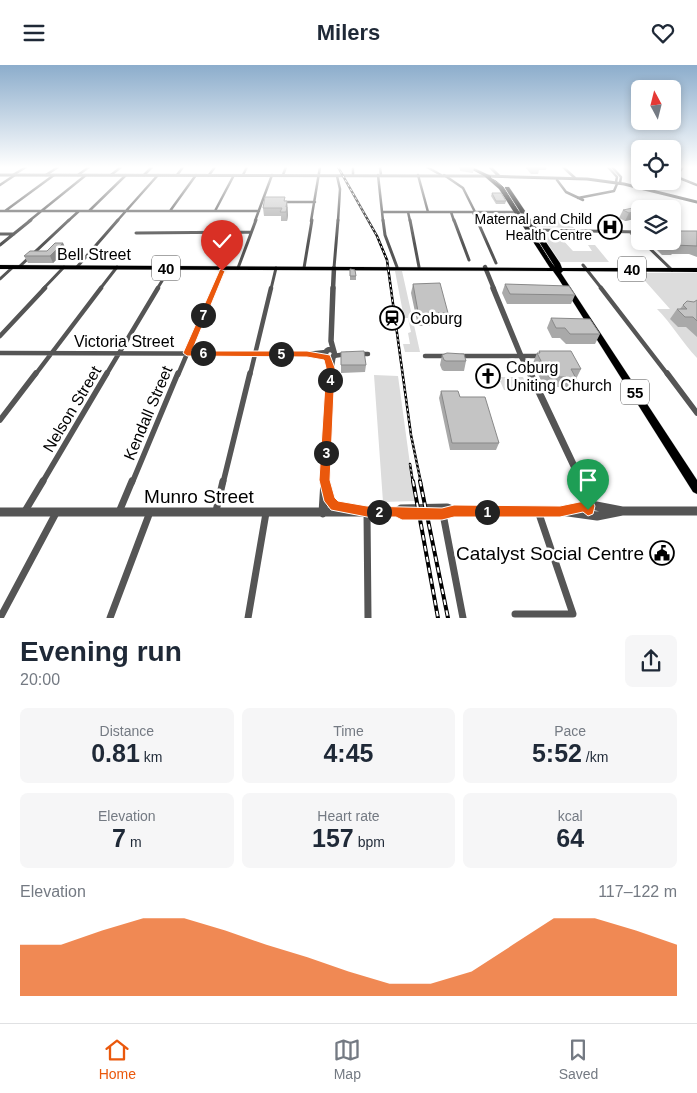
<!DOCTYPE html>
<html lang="en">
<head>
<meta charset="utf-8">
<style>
  :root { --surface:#fff; --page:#f6f6f7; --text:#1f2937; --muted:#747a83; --line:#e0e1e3; --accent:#ea580c }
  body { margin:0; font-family:Helvetica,sans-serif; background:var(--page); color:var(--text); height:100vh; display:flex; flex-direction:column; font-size:19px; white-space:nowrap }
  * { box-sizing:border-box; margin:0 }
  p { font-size:16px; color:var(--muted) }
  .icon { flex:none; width:28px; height:28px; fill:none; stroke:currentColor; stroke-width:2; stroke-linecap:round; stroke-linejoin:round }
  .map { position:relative; height:553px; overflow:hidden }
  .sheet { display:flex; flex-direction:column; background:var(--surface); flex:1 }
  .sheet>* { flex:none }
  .needle { width:32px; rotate:353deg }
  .buttons { position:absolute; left:631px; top:15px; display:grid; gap:10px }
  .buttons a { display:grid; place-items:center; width:50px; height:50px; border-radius:8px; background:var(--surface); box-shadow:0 2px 8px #0003; font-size:25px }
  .pin { position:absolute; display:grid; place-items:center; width:42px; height:42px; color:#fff; margin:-51px -21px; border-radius:50% 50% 50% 0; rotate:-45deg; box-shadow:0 0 5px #0007 }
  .pin .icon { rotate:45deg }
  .km { position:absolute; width:25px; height:25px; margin:-12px; border-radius:50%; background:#222; color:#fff; font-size:14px; line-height:25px; text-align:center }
  .round { display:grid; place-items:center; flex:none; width:52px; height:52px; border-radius:8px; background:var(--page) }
  .headline { display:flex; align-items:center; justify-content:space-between; height:85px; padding:0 20px }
  h1 { font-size:28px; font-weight:700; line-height:38px }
  .metrics { display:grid; grid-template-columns:repeat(3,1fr); gap:8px; height:85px; padding:5px 20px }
  .metrics div { display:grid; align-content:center; border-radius:8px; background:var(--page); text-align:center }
  .metrics b { font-size:25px; font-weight:700 }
  .metrics small { font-size:14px; font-weight:400 }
  .metrics p { font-size:14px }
  .chart { height:140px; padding:10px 20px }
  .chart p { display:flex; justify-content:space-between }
  .chart svg { width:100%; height:90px; margin-top:5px; fill:var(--accent); opacity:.7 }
  header { display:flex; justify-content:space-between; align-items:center; height:65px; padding:0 20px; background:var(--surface); font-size:22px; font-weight:700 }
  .tab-bar { display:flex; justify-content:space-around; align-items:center; height:70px; border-top:1px solid var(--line); background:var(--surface); font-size:14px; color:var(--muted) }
  .tab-bar a { display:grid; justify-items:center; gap:2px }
  .tab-bar .selected { color:var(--accent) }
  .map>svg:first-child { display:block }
  .green { fill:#dcdcdc }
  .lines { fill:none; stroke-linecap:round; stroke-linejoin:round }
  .trunk-casing { stroke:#dbdbdb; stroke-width:1 }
  .minor-far4 { stroke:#555; stroke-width:2.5 }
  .minor-far3 { stroke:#555; stroke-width:3 }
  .minor-far2 { stroke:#555; stroke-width:4.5 }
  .minor-far1 { stroke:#555; stroke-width:5.5 }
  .minor { stroke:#555; stroke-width:7 }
  .tertiary-far4 { stroke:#555; stroke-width:3 }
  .tertiary-far3 { stroke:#555; stroke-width:4.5 }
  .tertiary-far2 { stroke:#555; stroke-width:5.5 }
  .tertiary-far1 { stroke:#555; stroke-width:7 }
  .tertiary { stroke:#555; stroke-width:9 }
  .trunk { fill:#000; fill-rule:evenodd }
  .tram-far1 { stroke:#000; stroke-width:1 }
  .tram { stroke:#000; stroke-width:2 }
  .rail-far1-casing { stroke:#000; stroke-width:2.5 }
  .rail-casing { stroke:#000; stroke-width:4 }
  .rail-far1 { stroke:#fff; stroke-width:1; stroke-dasharray:2.5; stroke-linecap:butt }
  .rail { stroke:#fff; stroke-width:2; stroke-dasharray:5.5; stroke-linecap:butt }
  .wall { fill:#a9a9a9 }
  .shaded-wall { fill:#898989 }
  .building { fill:#c4c4c4; stroke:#898989 }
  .route { fill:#ea580c; stroke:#fff }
  .labels { text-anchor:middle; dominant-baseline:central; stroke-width:5; stroke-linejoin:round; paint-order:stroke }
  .far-poi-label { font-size:14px; fill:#000; stroke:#fff; text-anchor:end }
  .shield { fill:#fff; stroke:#4c4c4c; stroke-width:1 }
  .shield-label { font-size:15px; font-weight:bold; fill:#000 }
  .street-label { font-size:16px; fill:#000; stroke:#fff }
  .poi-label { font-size:16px; fill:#000; stroke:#fff; text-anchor:start }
  .near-street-label { font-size:19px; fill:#000; stroke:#fff }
  .near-poi-label { font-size:19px; fill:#000; stroke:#fff; text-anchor:end }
</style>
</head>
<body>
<header><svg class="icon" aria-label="menu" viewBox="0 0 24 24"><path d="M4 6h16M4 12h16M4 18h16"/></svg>Milers<svg class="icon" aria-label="heart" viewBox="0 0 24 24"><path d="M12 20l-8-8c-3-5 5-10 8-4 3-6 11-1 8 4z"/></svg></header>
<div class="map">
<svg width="697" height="553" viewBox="0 0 697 553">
  <rect width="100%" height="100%" fill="#fff"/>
  <path class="green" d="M531,153C547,153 564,150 574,163L537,162Z
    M541,168H549L553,173H561L573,186H592L588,180H595L609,197H560Z
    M395,206H402L420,287H405L403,279H410L408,268L411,267L408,253H404Z
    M638,208H697V293C682,277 672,259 657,244H670Z
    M374,310L398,311L415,436L383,437Z
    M501,312H523L528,325H504L500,316L502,315Z"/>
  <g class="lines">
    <g class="trunk-casing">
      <path id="trunk" d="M467,102H472L491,111V113L503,122L550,196L555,202L505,123V122H509L560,198L562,203H697V207L563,206L561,208L697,415V429L693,427L558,213L553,206L0,204V200L550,203L499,124L484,111Z"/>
    </g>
    <path class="minor-far4" d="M353,102V110
      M380,102L381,110
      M427,102L441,110
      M563,102L575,113
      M608,102L617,112L616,117
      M612,102L621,112L620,118
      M672,104L680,106
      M672,108L680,106L683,102
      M636,109H640
      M13,110L26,102
      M46,110L58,102
      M78,110L89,102
      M111,110L121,102
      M144,110L152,102
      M177,110L183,102
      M209,110L215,102
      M243,110L247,102
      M283,110L286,102
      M378,110L383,156
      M418,110L428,147
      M444,110L463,123L475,147
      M672,110L697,120
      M337,111L340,124L338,156
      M557,115L566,127L583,135
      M0,120L15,110
      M649,121L652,116
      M578,133L614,126L617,119
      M281,137H315
      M0,146H259
      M5,146L54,110
      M89,146L126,110
      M170,146L196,110
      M215,146L234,110
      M383,147H520
      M408,147L410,156
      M451,147L454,156
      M473,147L477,156
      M29,156L86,110
      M68,156L79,146
      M117,156L158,110
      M255,156L272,110
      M311,156L320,102"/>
    <path class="minor-far3" d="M383,155L385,170L397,202
      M410,155L419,202
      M454,155L469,195
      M477,155L496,198
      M534,165L640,167
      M136,168L251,167
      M631,168L640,174
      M0,169H14
      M642,176L672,205
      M0,180L31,155
      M583,200L602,224
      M19,202L69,155
      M77,202L118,155
      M238,203L256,155
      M304,203L312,155
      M334,203L338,155
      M0,214L13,202
      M43,224L64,202
      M100,224L117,202
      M157,224L170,203
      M214,224L223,203
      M271,224L276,203"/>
    <path class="minor-far2" d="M601,223L668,310
      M0,271L45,223
      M0,288L307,289L326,287
      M359,289H368
      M316,290L327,292
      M333,291L347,289
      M425,291H448
      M461,291H541
      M35,310L101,223
      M106,310L158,223
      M178,310L215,223
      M250,310L271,223"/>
    <path class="minor-far1" d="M667,308L697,348
      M0,355L36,308
      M42,418L107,308
      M132,418L178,308
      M223,418L250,308"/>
    <path class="minor" d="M25,446L43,416
      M216,446L223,416
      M119,447L132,416
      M367,447L368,553
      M443,449L463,553
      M515,549H573L538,446
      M0,553L56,448
      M110,553L150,447
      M248,553L266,448"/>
    <path class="tertiary-far4" d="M490,102L499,111
      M0,110L486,111L587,114L624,119L697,137"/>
    <path class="tertiary-far3" d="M485,202L494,224
      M333,224L334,203"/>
    <path class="tertiary-far2" d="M333,223L331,276L334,287
      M493,223L521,291L531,310
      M325.5 289a4.5 4.5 0 1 1 9 0a4.5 4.5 0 1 1-9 0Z
      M330,310L333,292"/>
    <path class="tertiary-far1" d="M530,308L582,418
      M324,418L330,308"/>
    <path class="tertiary" d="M581,416L589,440
      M326,422L332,439L339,443L348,444
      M568,445L591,440L622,446H697
      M0,447H397L402,449H443L454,446H561L597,451L622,446
      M397,447L401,444L447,443L454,446
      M323,448L325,416"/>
    <use href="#trunk" class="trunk"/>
    <path class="tram-far1" d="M468,102L496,116L503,122L691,418"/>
    <path class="tram" d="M690,416L697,427"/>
    <g class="rail-far1-casing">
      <path id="rail-far1" d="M338,102L377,171L387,195L411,370L421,418
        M410,399L413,418"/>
    </g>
    <g class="rail-casing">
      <path id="rail" d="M413,416L438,553
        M420,416L448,553"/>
    </g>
    <use href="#rail-far1" class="rail-far1"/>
    <use href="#rail" class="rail"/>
  </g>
  <path class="wall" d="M459,102H474L473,108L460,106V104L459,103Z
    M525,102H547L546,105H539L538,109H531Z
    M492,128L506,136L505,139H496L491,131Z
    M286,136H287L288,150L287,156H281V151H264L263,143Z
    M640,144V153L625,156L619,153L623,145Z
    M599,155L612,158L610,163H601L597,159Z
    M697,166V192L689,189H672L671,190H662L650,178L651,176H672Z
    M63,178L66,185L53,198H28L24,191L47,186Z
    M350,204L356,211V215H350Z
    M413,219L448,248L446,258H438L437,261H418L411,228Z
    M505,219L575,230L571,239H507L502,228Z
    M697,235V272L686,262H678L670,254L677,244H680L683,240L694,237Z
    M551,253L600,269L595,279H566L560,273H552L547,263Z
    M539,286L581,304L576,314L578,317L572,327H563L561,322H544L533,298L537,288H539Z
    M341,287L366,300L365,307L341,308Z
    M442,290L466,296L464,306H444L442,305L440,300Z
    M441,326L460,332L499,378L496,385H450L439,333Z"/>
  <path class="shaded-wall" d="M287,136L288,150L287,156L286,142Z
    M663,141L661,144H648Z
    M640,145V153L625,156L629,148Z
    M63,178L66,185L53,198L50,191Z"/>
  <path class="building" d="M492,128H501L506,136H496Z
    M265,132H285L284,136H287L286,142H287L286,147H280L282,143H263Z
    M657,138L663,141L648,144H640V145L629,148L623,145Z
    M608,154L612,158H603L599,155Z
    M672,166H697V181L675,180L677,181H667L661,176H672Z
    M55,178H63L50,191H24L30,186H47Z
    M350,204L355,205L356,211H350Z
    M440,218L448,248H438L439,252H419L413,219Z
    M505,219L569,221L575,230L510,229Z
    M697,235V256L693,252H685L677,244H687L683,240L687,236L694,237Z
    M551,253L590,254L600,269H570L565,263H556Z
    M364,286L366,300H341V287Z
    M539,286H571L581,304H571L578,317H568L566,312H549L537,288H540Z
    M447,288L464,289L466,296H446L444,295L442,290Z
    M441,326H458L460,332H485L499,378H452Z"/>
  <linearGradient id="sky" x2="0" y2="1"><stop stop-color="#8cadcc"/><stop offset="0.57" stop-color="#fff"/><stop offset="1" stop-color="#fff" stop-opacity="0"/></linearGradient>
  <rect width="697" height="179" fill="url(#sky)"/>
  <path class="route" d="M220,204L225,206L192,286H307L330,290L335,303L330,415L335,433L338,436L367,441L442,443L454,440L560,441L589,435L593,437L595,441L593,449L588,451L583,447L560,452H454L442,455H402L396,452H367L331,445L324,436L319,415L326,303L324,295L307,292L187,291L183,288Z"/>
  <defs>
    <g id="hospital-ring" transform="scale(1.25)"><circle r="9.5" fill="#fff" stroke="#000" stroke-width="1.5"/><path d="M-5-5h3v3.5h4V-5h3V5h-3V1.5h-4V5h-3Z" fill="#000"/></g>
    <g id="station-ring" transform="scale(1.25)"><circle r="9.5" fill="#fff" stroke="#000" stroke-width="1.5"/><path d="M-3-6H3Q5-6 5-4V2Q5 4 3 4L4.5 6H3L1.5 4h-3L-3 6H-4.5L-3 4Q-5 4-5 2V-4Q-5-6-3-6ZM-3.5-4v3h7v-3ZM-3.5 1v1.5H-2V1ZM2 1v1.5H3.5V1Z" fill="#000"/></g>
    <g id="church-ring" transform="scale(1.25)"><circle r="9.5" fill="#fff" stroke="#000" stroke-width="1.5"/><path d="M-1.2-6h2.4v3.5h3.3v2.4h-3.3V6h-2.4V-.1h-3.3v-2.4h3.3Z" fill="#000"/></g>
    <g id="civic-ring" transform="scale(1.25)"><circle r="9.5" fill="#fff" stroke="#000" stroke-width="1.5"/><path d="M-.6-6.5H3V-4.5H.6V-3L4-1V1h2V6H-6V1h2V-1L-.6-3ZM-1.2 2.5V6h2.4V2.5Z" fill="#000"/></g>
  </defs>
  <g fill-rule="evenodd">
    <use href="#hospital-ring" x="610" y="162"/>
    <use href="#station-ring" x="392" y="253"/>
    <use href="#church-ring" x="488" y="311"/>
    <use href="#civic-ring" x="662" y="488"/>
  </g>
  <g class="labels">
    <g class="far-poi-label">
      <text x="592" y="154">Maternal and Child<tspan x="592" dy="16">Health Centre</tspan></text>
    </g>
    <g class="shield">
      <rect x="152" y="190.5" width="28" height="25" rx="4"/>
      <rect x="618" y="191.5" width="28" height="25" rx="4"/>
      <rect x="621" y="314.5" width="28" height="25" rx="4"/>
    </g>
    <g class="shield-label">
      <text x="166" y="203">40</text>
      <text x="632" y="204">40</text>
      <text x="635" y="327">55</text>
    </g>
    <g class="street-label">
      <text x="94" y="189">Bell Street</text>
      <text x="124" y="276">Victoria Street</text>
      <text transform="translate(72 344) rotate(-59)">Nelson Street</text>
      <text transform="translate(148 348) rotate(-67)">Kendall Street</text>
    </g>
    <g class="poi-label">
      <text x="410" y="253">Coburg</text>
      <text x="506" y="302">Coburg<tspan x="506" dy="18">Uniting Church</tspan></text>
    </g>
    <g class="near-street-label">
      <text x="199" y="431">Munro Street</text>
    </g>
    <g class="near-poi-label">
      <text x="644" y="488">Catalyst Social Centre</text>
    </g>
  </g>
</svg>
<div class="buttons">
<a><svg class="needle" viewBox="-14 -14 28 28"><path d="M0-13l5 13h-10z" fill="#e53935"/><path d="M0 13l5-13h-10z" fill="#747a83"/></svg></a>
<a><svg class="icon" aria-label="locate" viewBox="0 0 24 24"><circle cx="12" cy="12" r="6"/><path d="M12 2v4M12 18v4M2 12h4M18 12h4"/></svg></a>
<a><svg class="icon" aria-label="layers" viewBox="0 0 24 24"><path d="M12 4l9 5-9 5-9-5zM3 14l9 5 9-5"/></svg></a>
</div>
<div class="pin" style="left:588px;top:445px;background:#1e9e55"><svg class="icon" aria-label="arrive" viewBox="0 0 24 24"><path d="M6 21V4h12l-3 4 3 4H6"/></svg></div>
<div class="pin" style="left:222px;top:206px;background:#d93025"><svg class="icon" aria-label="check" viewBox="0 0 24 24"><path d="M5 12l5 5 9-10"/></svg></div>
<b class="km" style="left:487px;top:447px">1</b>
<b class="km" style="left:379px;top:447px">2</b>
<b class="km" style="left:326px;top:388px">3</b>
<b class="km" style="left:330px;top:315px">4</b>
<b class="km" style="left:281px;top:289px">5</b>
<b class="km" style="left:203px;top:288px">6</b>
<b class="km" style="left:203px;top:250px">7</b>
</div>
<section class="sheet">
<div class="headline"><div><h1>Evening run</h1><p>20:00</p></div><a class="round"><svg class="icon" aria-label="share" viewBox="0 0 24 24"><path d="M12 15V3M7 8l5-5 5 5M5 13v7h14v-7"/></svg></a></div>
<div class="metrics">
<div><p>Distance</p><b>0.81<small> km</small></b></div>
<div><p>Time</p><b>4:45</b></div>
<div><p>Pace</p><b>5:52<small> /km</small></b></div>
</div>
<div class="metrics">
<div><p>Elevation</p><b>7<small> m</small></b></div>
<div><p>Heart rate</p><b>157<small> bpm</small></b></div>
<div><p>kcal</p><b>64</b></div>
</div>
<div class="chart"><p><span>Elevation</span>117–122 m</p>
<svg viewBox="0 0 160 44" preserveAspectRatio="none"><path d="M0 44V19L10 19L20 12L30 6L40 6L50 12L60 19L70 25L80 32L90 38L100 38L110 32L120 19L130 6L140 6L150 12L160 19V44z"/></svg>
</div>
</section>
<nav class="tab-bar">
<a class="selected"><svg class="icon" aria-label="home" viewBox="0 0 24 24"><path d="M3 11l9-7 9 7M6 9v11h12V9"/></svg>Home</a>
<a><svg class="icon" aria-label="map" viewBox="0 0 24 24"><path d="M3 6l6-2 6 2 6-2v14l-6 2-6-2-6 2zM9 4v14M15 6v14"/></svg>Map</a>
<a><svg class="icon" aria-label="saved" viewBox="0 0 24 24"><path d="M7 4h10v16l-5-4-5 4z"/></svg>Saved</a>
</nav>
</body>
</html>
